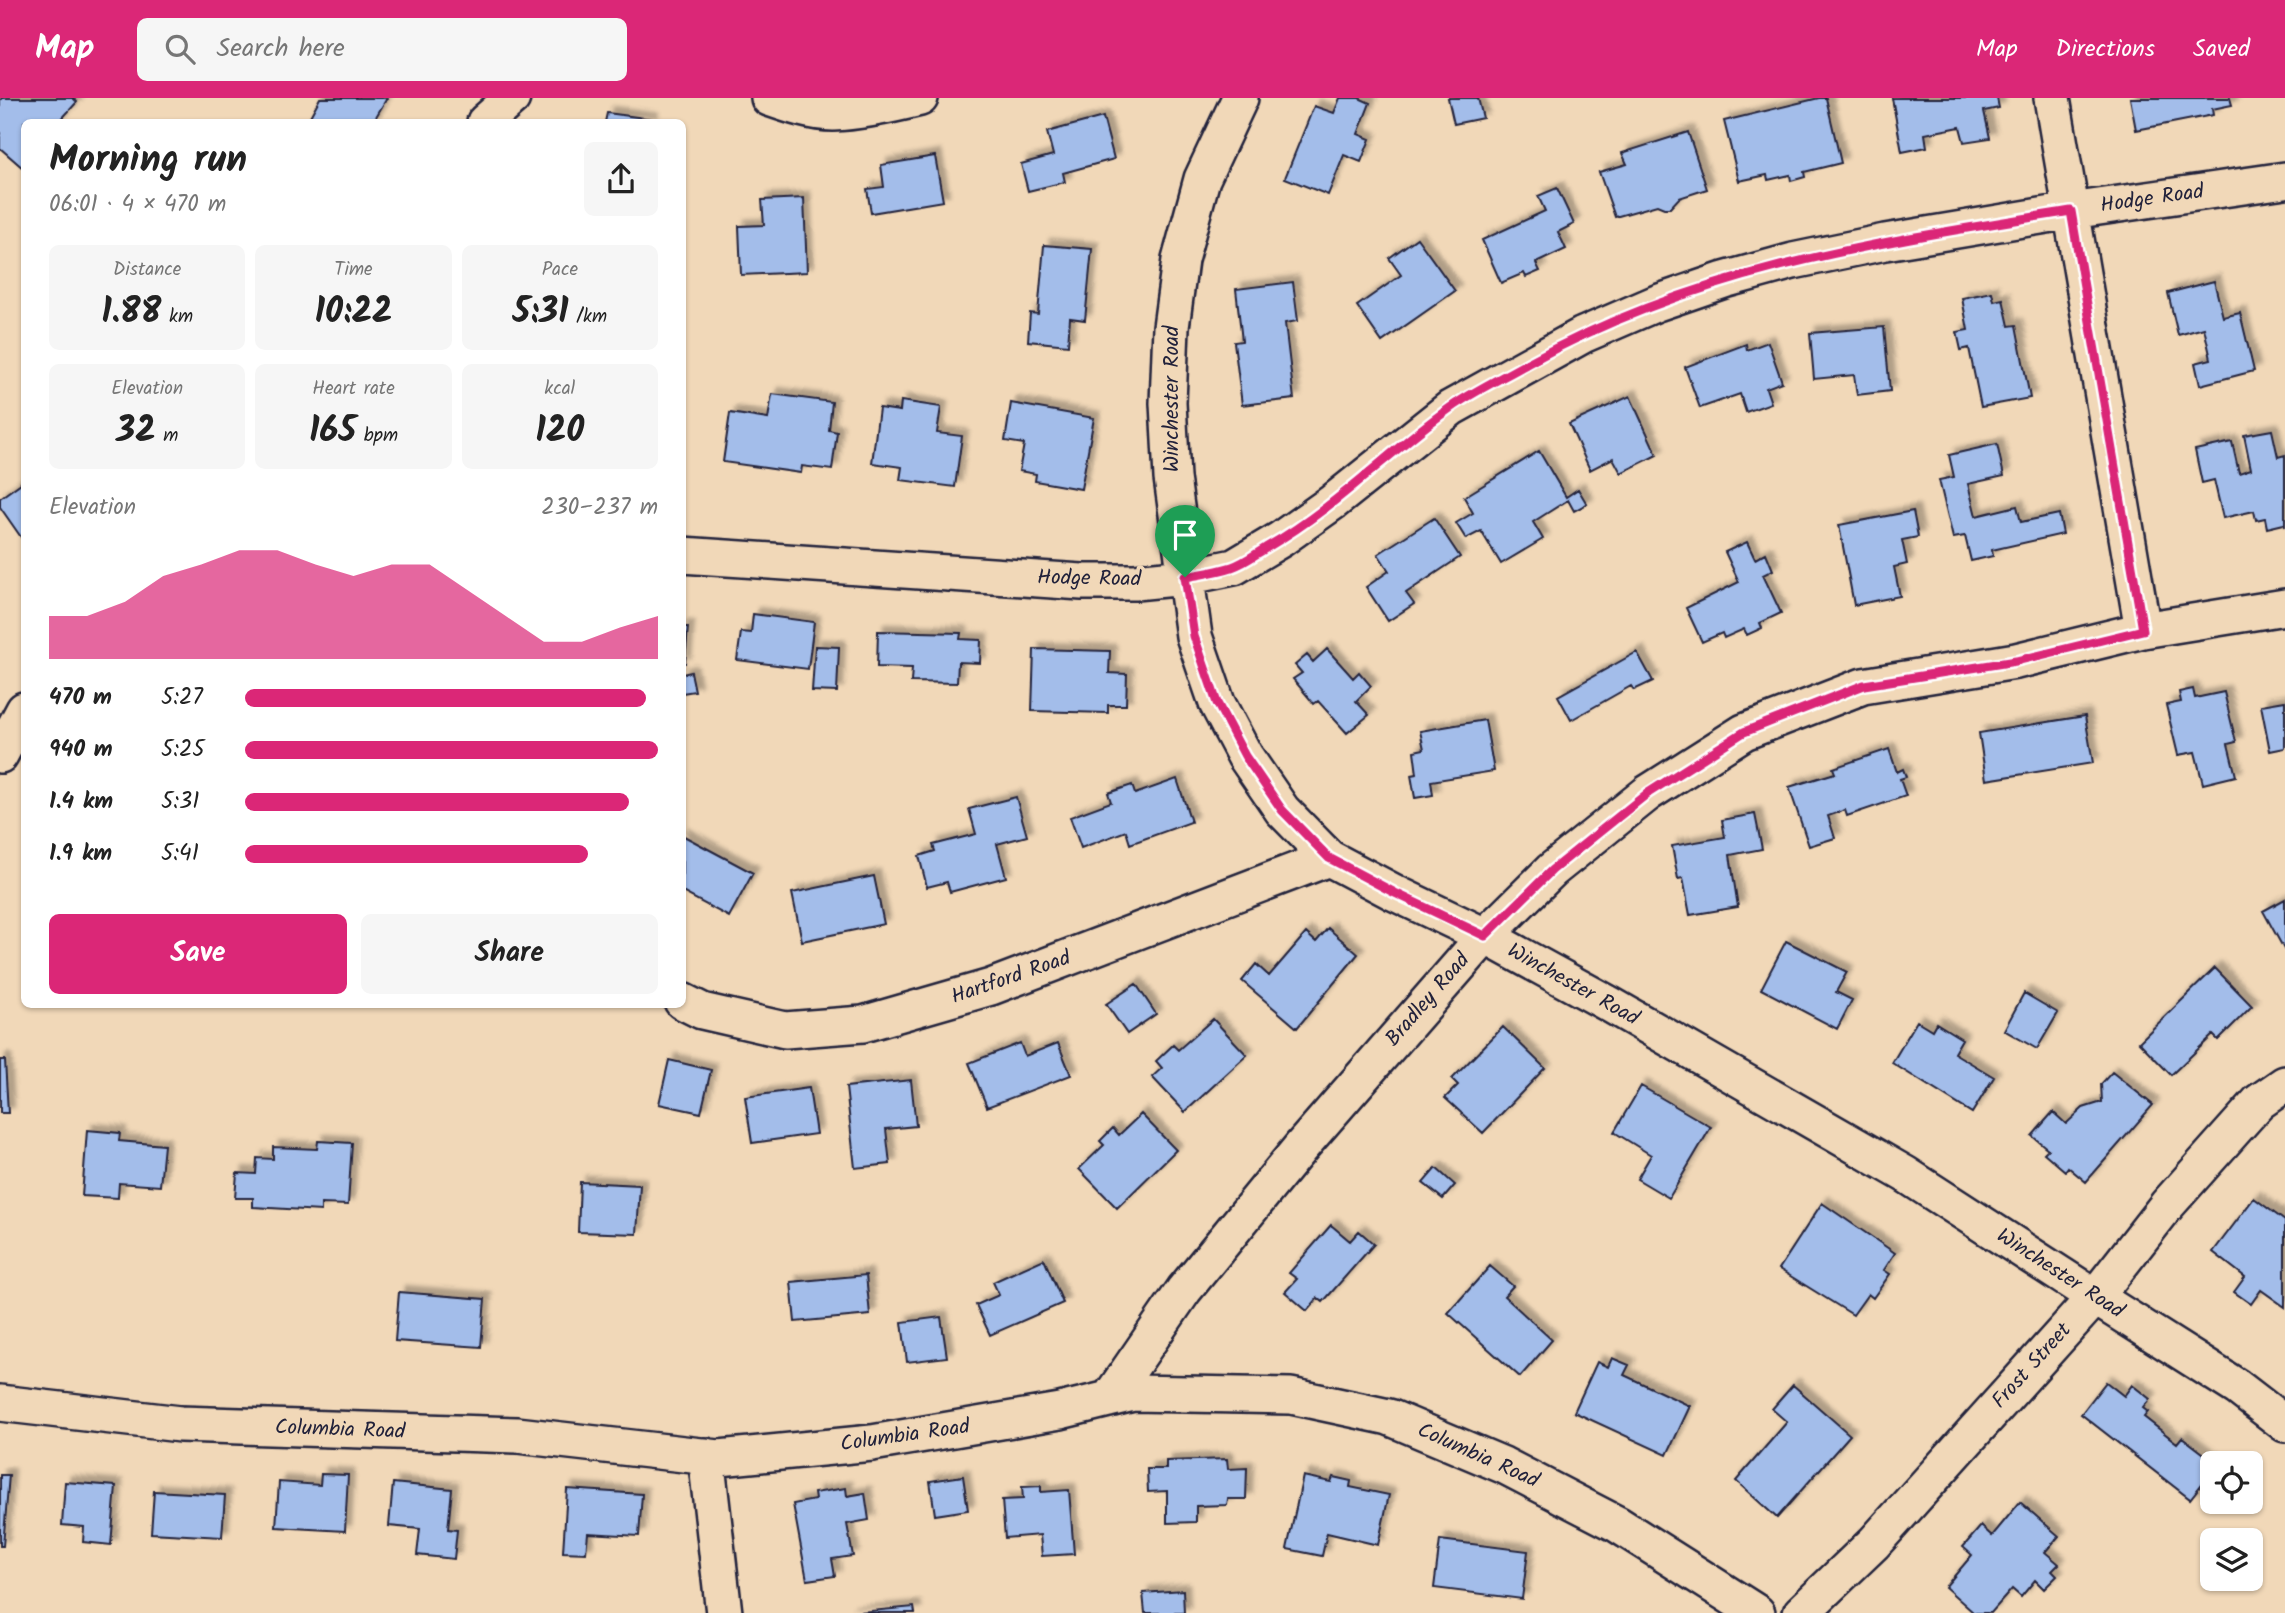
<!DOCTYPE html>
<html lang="en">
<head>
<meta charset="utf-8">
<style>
  :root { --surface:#fff; --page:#f6f6f6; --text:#222; --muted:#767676; --accent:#db2777 }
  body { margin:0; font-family:Kalam,sans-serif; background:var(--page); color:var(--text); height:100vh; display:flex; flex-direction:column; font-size:26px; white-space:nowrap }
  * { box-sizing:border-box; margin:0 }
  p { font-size:23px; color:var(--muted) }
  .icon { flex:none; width:38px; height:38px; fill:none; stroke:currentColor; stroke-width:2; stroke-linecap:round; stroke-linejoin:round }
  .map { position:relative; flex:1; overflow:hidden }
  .details { position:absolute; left:21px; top:21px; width:665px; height:889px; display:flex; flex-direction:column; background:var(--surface); border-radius:10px; box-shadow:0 2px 5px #0004 }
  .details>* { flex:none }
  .tools { position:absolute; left:2200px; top:1353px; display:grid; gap:14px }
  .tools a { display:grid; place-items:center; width:63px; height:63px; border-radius:10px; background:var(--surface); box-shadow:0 2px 5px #0004; font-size:35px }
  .pin { position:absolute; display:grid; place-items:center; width:60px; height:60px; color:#fff; margin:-72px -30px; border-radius:50% 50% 50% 0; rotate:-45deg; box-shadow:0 0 7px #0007 }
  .pin .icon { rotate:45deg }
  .round { display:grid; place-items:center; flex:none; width:74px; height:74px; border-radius:10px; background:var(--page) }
  .headline { display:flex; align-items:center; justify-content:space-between; height:119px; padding:0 28px }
  h1 { font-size:38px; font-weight:700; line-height:52px }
  .figures { display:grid; grid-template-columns:repeat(3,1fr); gap:10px; height:119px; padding:7px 28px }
  .figures div { display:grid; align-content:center; border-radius:10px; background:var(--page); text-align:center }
  .figures b { font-size:35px; font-weight:700 }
  .figures small { font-size:19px; font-weight:400 }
  .figures p { font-size:19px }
  .chart { height:196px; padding:14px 28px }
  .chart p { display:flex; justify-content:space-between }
  .chart svg { width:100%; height:126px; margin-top:7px; fill:var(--accent); opacity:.7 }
  .button { display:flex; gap:14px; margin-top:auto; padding:14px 28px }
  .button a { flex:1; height:80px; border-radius:10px; background:var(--accent); color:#fff; font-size:28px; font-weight:700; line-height:80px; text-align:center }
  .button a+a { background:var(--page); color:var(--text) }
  ul { padding:0 28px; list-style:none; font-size:23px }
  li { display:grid; grid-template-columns:112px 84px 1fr; align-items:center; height:52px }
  li i { height:18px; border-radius:9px; background:var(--accent) }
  header { display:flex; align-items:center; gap:42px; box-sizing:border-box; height:98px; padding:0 35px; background:var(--accent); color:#fff }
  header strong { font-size:33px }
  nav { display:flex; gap:38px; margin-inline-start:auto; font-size:24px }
  .search { width:490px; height:63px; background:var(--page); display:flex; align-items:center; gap:18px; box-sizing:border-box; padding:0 24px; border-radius:10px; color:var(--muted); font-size:26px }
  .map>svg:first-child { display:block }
  .building { fill:#a3bdea; stroke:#22223b; stroke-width:2; filter:url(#shadow) }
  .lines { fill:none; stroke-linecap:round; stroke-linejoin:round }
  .street-casing { stroke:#22223b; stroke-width:40 }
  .street { stroke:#f1d8b8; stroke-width:35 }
  .route-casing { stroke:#fff; stroke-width:14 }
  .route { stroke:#db2777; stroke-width:9 }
  .labels { text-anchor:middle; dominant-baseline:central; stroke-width:7; stroke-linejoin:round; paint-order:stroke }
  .street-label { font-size:21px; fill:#22223b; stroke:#f1d8b8 }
</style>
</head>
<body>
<header>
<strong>Map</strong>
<div class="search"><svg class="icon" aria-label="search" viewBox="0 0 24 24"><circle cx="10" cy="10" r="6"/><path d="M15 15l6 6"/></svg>Search here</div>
<nav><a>Map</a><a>Directions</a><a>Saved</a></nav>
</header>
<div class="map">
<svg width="2285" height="1515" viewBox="0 0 2285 1515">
  <defs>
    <filter id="shadow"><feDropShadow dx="6" dy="-6" stdDeviation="2" flood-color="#0004"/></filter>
  </defs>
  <rect width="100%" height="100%" fill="#f1d8b8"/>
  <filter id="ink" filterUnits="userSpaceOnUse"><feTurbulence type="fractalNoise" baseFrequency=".0143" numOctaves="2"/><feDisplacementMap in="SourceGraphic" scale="14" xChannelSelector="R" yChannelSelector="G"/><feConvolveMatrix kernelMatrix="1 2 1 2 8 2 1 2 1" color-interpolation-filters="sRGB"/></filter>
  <g filter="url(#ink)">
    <path class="building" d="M2,0H73L77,4L59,24H24V71L0,50V2Z
      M320,0H387L373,24H307Z
      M1340,0H1359L1370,5L1358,36L1370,41L1361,64L1344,57L1328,97L1285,80L1314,8L1334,15Z
      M1448,0H1478L1483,20L1454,26Z
      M1819,0H1826L1841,65L1804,74L1805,79L1791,83L1790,77L1768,82L1767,77L1739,83L1724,23Z
      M1892,0H1997L1999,10L1984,13L1990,40L1964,44L1960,29L1925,36L1927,49L1902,54Z
      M2130,0H2230L2232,7L2212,11L2213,17L2136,32Z
      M607,15L652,21V24H605Z
      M1103,19L1114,61L1063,75L1065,84L1028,93L1021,66L1053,57L1047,34Z
      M1688,34L1707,91L1679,100L1670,110H1664L1657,107L1615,119L1599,74L1627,66L1622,55Z
      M935,58L943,103L871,115L867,91L884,89L881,67Z
      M1557,90L1574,126L1558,134L1566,151L1536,165L1540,173L1526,179L1524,175L1501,185L1482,142L1545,113L1538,98Z
      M804,100L807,174L741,177L739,128L764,127L762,102Z
      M1417,140L1455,193L1382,244L1357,208L1401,177L1389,160Z
      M1044,147L1092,151L1085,222L1070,220L1068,247L1028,243L1030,215L1038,216Z
      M2214,183L2223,219L2240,215L2254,273L2200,287L2195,265L2211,261L2204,230L2178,237L2168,195Z
      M1293,184L1298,223L1285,225L1294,301L1242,307L1234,244L1242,243L1236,191Z
      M1992,194L1994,203L2003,201L2009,228L2016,227L2030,300L1981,309L1969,250L1961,252L1957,234L1968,232L1962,200Z
      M1884,229L1890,293L1857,297L1854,277L1814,281L1810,235Z
      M1768,244L1782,284L1766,290L1771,305L1746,314L1740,296L1700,310L1685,269L1746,246L1747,252Z
      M772,296L832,304L829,332L837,334L832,372L802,368L801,375L723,364L730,315L768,321Z
      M1630,298L1657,357L1621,375L1613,360L1590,372L1569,326Z
      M901,303L941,309L937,335L962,338L955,389L900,382L902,369L872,365L879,310L900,313Z
      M1011,305L1094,320L1081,391L1035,383L1036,376L1019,373L1024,346L1005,343Z
      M2272,332L2278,359L2285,357V429L2284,426L2267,430L2265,420L2256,422L2254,413L2223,420L2214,382L2202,385L2195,352L2232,344L2239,375L2251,371L2244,337Z
      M1997,346L2004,378L1968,386L1976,418L2017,408L2021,424L2059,416L2063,436L1992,452L1993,458L1971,463L1965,438L1953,440L1939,382L1954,379L1949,357Z
      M1539,353L1566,399L1578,391L1587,406L1574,413L1568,402L1533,424L1543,441L1501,466L1481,433L1466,441L1456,425L1473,415L1464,399Z
      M24,383V441L23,442L0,409V400Z
      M1913,413L1918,439L1902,442L1907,466L1894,469L1900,498L1854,507L1839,427Z
      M1434,420L1460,459L1406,495L1414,506L1388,523L1366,489L1389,473L1378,456Z
      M1747,444L1755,461L1766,455L1773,472L1763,477L1781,515L1760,525L1762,530L1747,537L1744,531L1724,540L1722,535L1702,544L1686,510L1739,484L1725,454Z
      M753,516L814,524L808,571L737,562L741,534L751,535Z
      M682,529H688L685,565H682Z
      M878,533L961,535L960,541L981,542L980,565L958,564L957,585L911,584L912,570L877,569Z
      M815,548L839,549L837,594L812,593Z
      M1034,551L1110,553L1109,575L1127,576L1126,607H1108V615L1032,613Z
      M1327,551L1353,580L1359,574L1371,588L1356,603L1369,617L1347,635L1318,603L1314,606L1293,581L1302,575L1295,567L1307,557L1313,564Z
      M1637,554L1653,583L1634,592L1631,588L1571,622L1558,598Z
      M691,574L695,593L682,595V576Z
      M2193,591L2195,600L2224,594L2236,644L2228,646L2236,678L2203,686L2195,654L2178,657L2166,607L2181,604L2179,594Z
      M2285,603V650L2270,653L2261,607Z
      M2085,618L2093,665L1986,682L1979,635Z
      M1485,622L1494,673L1431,683L1433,697L1415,700L1411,677L1417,676L1414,653L1424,651L1420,633Z
      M1889,651L1897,674L1903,671L1906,679L1900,681L1906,698L1847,718L1845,712L1828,718L1835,740L1809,748L1789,689L1835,675L1833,670Z
      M1177,681L1191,724L1130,746L1126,733L1081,750L1070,719L1111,704L1108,695L1132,687L1135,696Z
      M1016,699L1027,738L997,746L1006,779L950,794L947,784L927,789L919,758L935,753L933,747L976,736L969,711Z
      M1755,716L1762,751L1730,757L1738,809L1690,817L1683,780L1678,781L1672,748L1725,739L1722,722Z
      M682,737L753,775L729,819L682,794Z
      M874,778L884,826L802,843L792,795Z
      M2285,801V853L2263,813Z
      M1328,830L1358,856L1297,930L1242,883L1256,866L1269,878L1306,835L1316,844Z
      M1786,843L1847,874L1836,894L1852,902L1837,931L1761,891Z
      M2215,870L2252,908L2218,942L2213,937L2171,977L2139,944Z
      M1136,886L1156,916L1127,936L1106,906Z
      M2024,895L2058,915L2037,951L2004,932Z
      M1213,921L1247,957L1185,1014L1152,979L1162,970L1156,963L1173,947L1178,952Z
      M1917,923L1932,932L1936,925L1962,941L1954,955L1994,979L1972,1015L1892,965Z
      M1503,929L1545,970L1483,1035L1445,1000L1458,987L1452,981Z
      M1020,945L1025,958L1058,945L1071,977L987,1009L969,965Z
      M0,962H5L8,1015H0Z
      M669,962L711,972L701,1015L659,1006Z
      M2112,974L2153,1007L2086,1084L2068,1069L2065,1073L2044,1055L2048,1051L2032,1038L2053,1014L2066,1026L2083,1010L2102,1004L2101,986Z
      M911,982L916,1028L886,1031L890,1066L855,1070L846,989Z
      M1641,988L1711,1029L1669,1100L1637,1081L1651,1057L1614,1034Z
      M809,990L816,1036L752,1045L745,999Z
      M1141,1016L1176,1052L1117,1110L1079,1071L1104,1047L1100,1043L1113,1030L1119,1037Z
      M87,1032L120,1035L119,1043L164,1047L160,1088L119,1085L118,1100L82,1098Z
      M318,1043L352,1045L348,1107L321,1106V1113L253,1109V1100H235L237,1075L256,1076L257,1060L273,1061V1049L317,1051Z
      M1436,1070L1455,1087L1443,1101L1423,1085Z
      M580,1084L640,1087L637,1136L578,1134Z
      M2254,1100L2285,1123V1209L2261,1192L2251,1206L2234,1194L2245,1179L2213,1154Z
      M1822,1105L1895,1155L1884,1172L1890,1176L1873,1200L1868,1196L1853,1217L1779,1171Z
      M1331,1127L1350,1143L1359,1133L1374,1146L1323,1204L1318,1200L1307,1213L1285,1194L1297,1181L1289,1175Z
      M1044,1161L1063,1205L990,1237L976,1207L999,1197L993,1184Z
      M1490,1168L1513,1188L1504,1198L1552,1242L1520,1279L1448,1215Z
      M866,1177L870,1217L795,1224L791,1184Z
      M399,1194L485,1201L481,1249L395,1243Z
      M941,1219L947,1259L907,1264L902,1224Z
      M1612,1260L1629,1267L1624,1277L1690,1308L1667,1357L1574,1314L1597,1264L1608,1269Z
      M2106,1284L2124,1298L2132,1287L2150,1301L2143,1310L2148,1314L2144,1319L2177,1345L2182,1339L2216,1365H2212V1373L2190,1401L2081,1316Z
      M1793,1287L1850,1337L1777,1420L1736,1383L1787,1324L1772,1311Z
      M1227,1361L1228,1371L1247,1370L1246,1401H1228L1227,1407L1196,1408V1424L1167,1425V1393L1148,1394L1147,1371H1166V1363Z
      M321,1376L348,1377L345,1433L276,1429L279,1384L320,1387Z
      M0,1377H9L3,1448H0Z
      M963,1378L968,1412L935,1417L930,1383Z
      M1303,1378L1331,1384L1333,1379L1351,1383L1350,1389L1389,1397L1378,1447L1327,1435L1322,1458L1287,1451Z
      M65,1384L116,1388L111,1447L83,1444L84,1429L62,1427Z
      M393,1385L452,1391L448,1431L457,1432L454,1461L417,1457L420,1431L389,1428Z
      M1041,1388V1394L1069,1392L1074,1456L1042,1458L1040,1437L1005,1440L1002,1402L1023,1401L1022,1389Z
      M846,1390L847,1398L865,1395L869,1422L847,1426L853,1458L832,1461L835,1478L807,1482L793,1406L815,1402L814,1395Z
      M567,1391L642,1396L639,1438L588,1435L586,1455L563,1454Z
      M154,1393L225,1397L222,1439L151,1435Z
      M2020,1404L2059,1438L2045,1454L2059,1466L2052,1473L2057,1478L2044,1491L2035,1482L2021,1499L2012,1491L1991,1515H1974L1945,1489L1972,1457L1963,1449L1981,1428L1992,1438Z
      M1440,1442L1528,1453L1522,1501L1434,1490Z
      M1183,1492L1184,1515H1145L1143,1495Z
      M914,1509L915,1515H848Z"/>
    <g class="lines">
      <g class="street-casing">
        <path id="street" d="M769,0C789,7 812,15 833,15C862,14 892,7 920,0
          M1240,0L1202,81L1180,162L1171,229L1168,305L1172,380L1194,538L1217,605L1245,658L1282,712L1329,760L1395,795L1485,838L1611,907L1905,1076L2095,1199L2237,1289L2285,1326
          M2052,0L2143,532
          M485,24L512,0
          M682,457L1082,484H1135L1185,479L1234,469L1281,441L1333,404L1451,310L1583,237L1657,205L1724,182L1793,163L1885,144L2071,113L2285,82
          M0,657L24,612
          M682,903L702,913L785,932L863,926L991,889L1329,760
          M1109,1301L1184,1192L1301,1049L1485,838L1552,772L1648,695L1744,634L1863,588L2016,563L2143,532L2285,509
          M0,1305L180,1326L517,1337L719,1360L872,1345L1060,1313L1133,1295L1291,1298L1389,1319L1503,1367L1617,1426L1757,1515
          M706,1358L724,1515
          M1801,1515L1874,1445L2095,1199L2167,1107L2259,1004L2285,986"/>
      </g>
      <use href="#street" class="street"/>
    </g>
  </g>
  <g class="lines" filter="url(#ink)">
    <g class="route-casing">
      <path id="route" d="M2071,113L2143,532L2016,563L1864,587L1744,634L1648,695L1552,772L1485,838L1395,795L1329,760L1282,712L1245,658L1217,605L1194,538L1185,479C1201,476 1217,474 1232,469C1245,465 1257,455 1269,448C1335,410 1388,354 1450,310C1474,293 1502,280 1528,265C1700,170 1880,144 2071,113Z"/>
    </g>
    <use href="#route" class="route"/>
  </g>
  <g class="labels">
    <g class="street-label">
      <text transform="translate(2152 101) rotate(-8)">Hodge Road</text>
      <text transform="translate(1172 301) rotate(-90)">Winchester Road</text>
      <text transform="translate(1089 481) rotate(1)">Hodge Road</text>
      <text transform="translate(1011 880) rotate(-19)">Hartford Road</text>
      <text transform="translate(1573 887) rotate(29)">Winchester Road</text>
      <text transform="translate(1428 902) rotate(-49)">Bradley Road</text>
      <text transform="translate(2060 1176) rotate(33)">Winchester Road</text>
      <text transform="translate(2032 1268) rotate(-48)">Frost Street</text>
      <text transform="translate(340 1332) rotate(2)">Columbia Road</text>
      <text transform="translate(905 1338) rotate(-8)">Columbia Road</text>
      <text transform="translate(1478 1358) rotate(24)">Columbia Road</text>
    </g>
  </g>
</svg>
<div class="tools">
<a><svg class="icon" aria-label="locate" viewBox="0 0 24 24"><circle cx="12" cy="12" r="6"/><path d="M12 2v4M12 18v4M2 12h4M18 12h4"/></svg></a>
<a><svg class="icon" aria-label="layers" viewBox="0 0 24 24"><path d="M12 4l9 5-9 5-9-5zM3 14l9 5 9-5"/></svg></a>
</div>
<div class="pin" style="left:1185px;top:479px;background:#1e9e55"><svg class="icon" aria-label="arrive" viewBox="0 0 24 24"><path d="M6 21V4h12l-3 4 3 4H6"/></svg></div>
<section class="details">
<div class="headline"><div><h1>Morning run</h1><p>06:01 · 4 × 470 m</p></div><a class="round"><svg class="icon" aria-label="share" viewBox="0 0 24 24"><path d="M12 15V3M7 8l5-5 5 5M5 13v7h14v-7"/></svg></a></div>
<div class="figures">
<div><p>Distance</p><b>1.88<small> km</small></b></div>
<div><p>Time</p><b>10:22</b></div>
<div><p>Pace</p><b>5:31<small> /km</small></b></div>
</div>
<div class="figures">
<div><p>Elevation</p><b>32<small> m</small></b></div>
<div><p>Heart rate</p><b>165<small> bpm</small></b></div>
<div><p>kcal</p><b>120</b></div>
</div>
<div class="chart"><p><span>Elevation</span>230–237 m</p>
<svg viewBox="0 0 160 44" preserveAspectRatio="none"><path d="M0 44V29L10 29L20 24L30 15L40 11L50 6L60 6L70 11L80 15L90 11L100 11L110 20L120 29L130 38L140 38L150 33L160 29V44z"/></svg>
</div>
<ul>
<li><b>470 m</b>5:27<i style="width:97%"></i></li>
<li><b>940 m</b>5:25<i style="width:100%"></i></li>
<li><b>1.4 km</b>5:31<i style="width:93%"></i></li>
<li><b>1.9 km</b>5:41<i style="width:83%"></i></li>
</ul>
<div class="button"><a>Save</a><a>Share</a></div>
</section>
</div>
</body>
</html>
